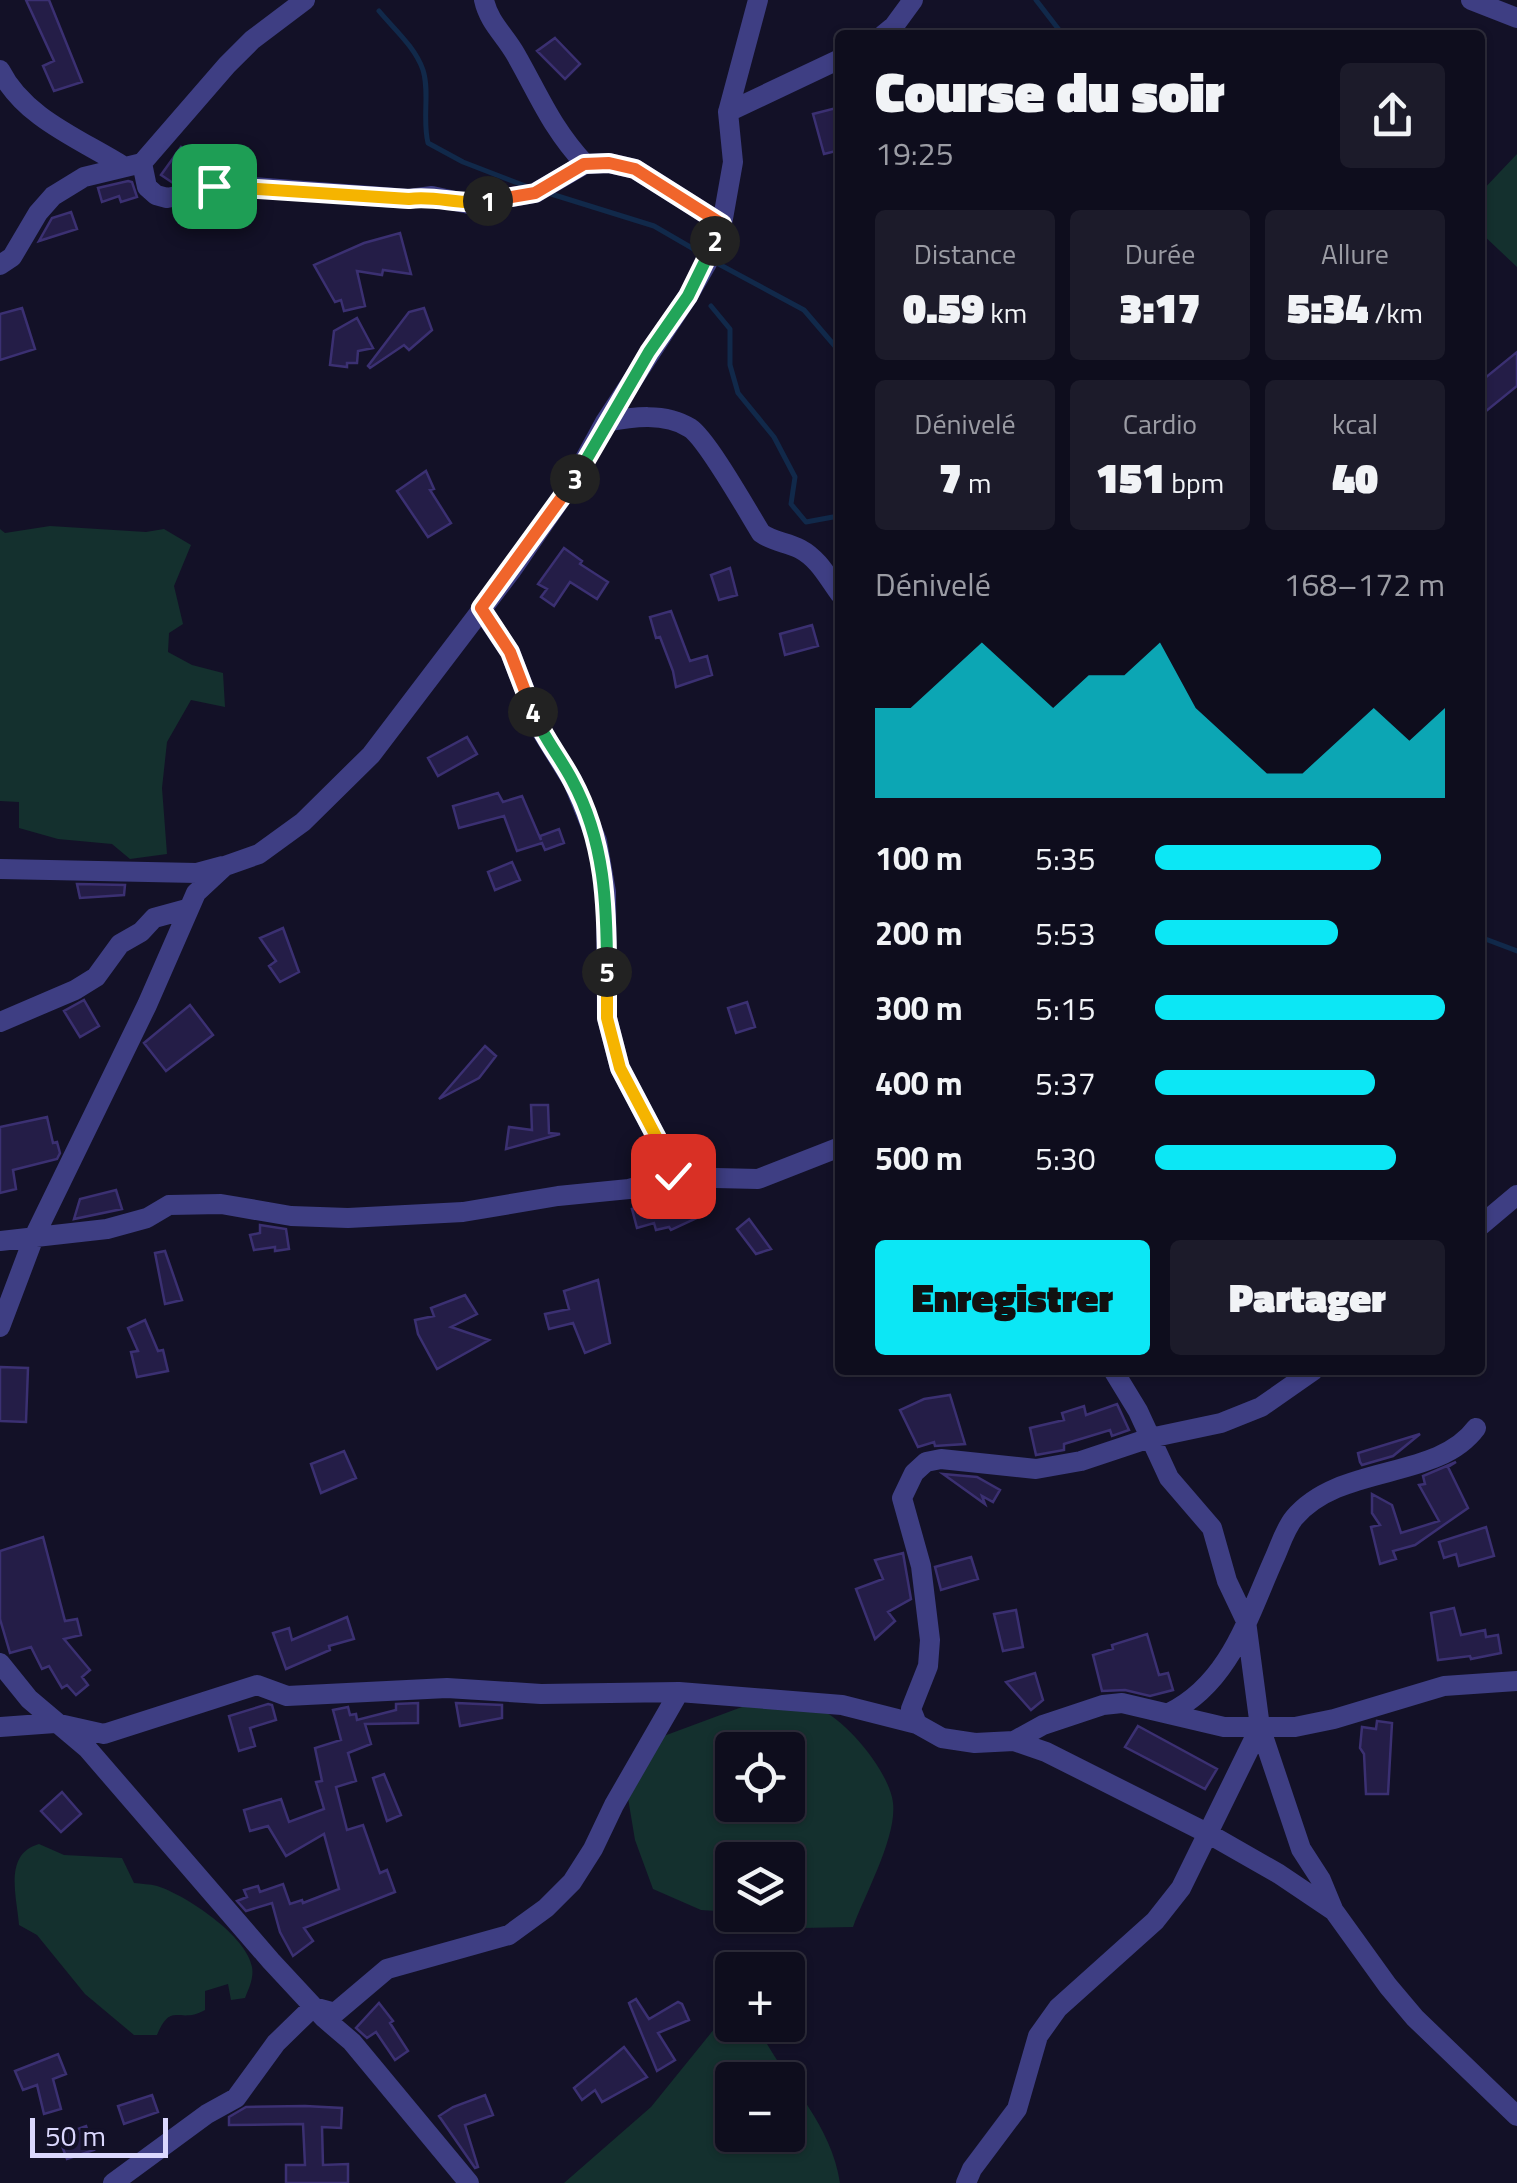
<!DOCTYPE html>
<html lang="fr">
<head>
<meta charset="utf-8">
<style>
  :root { --surface:#0e0d1d; --page:#1c1b2a; --text:#f1f3f6; --muted:#9b9ca4; --line:#2e2d3b; --accent:#0ce7f5 }
  body { margin:0; font-family:"Titillium Web",sans-serif; background:var(--page); color:var(--text); height:100vh; display:flex; flex-direction:column; font-size:38px; white-space:nowrap }
  * { box-sizing:border-box; margin:0 }
  p { font-size:32px; color:var(--muted) }
  .icon { flex:none; width:55px; height:55px; fill:none; stroke:currentColor; stroke-width:2; stroke-linecap:round; stroke-linejoin:round }
  .map { position:relative; flex:1; overflow:hidden }
  .side { position:absolute; left:835px; top:30px; width:650px; height:1345px; display:flex; flex-direction:column; background:var(--surface); border-radius:10px; box-shadow:0 2px 8px #0004,0 0 0 2px var(--line) }
  .side>* { flex:none }
  .buttons { position:absolute; left:715px; top:1732px; display:grid; gap:20px }
  .buttons a { display:grid; place-items:center; width:90px; height:90px; border-radius:10px; background:var(--surface); box-shadow:0 2px 8px #0004,0 0 0 2px var(--line); font-size:50px }
  .scale { position:absolute; left:30px; bottom:25px; width:138px; box-sizing:border-box; padding-left:10px; border:5px solid #dbd8fd; border-top:0; font-size:28px; line-height:35px; white-space:nowrap; color:#dbd8fd; -webkit-text-stroke:8px #131127; paint-order:stroke }
  .pin { position:absolute; display:grid; place-items:center; width:85px; height:85px; color:#fff; margin:-42px; border-radius:20px; box-shadow:0 5px 15px #0006 }
  .km { position:absolute; width:50px; height:50px; margin:-25px; border-radius:50%; background:#222; color:#fff; font-size:28px; line-height:50px; text-align:center }
  .round { display:grid; place-items:center; flex:none; width:105px; height:105px; border-radius:10px; background:var(--page) }
  .summary { display:flex; align-items:center; justify-content:space-between; height:170px; padding:0 40px }
  h1 { font-size:55px; font-weight:800; line-height:75px }
  .metrics { display:grid; grid-template-columns:repeat(3,1fr); gap:15px; height:170px; padding:10px 40px }
  .metrics div { display:grid; align-content:center; border-radius:10px; background:var(--page); text-align:center }
  .metrics b { font-size:42px; font-weight:800 }
  .metrics small { font-size:28px; font-weight:400 }
  .metrics p { font-size:28px }
  .chart { height:280px; padding:20px 40px }
  .chart p { display:flex; justify-content:space-between }
  .chart svg { width:100%; height:180px; margin-top:10px; fill:var(--accent); opacity:.7 }
  .button { display:flex; gap:20px; margin-top:auto; padding:20px 40px }
  .button a { flex:1; height:115px; border-radius:10px; background:var(--accent); color:#111; font-size:40px; font-weight:800; line-height:115px; text-align:center }
  .button a+a { background:var(--page); color:var(--text) }
  ul { padding:0 40px; list-style:none; font-size:32px }
  li { display:grid; grid-template-columns:160px 120px 1fr; align-items:center; height:75px }
  li i { height:25px; border-radius:12px; background:var(--accent) }
  .map>svg:first-child { display:block }
  .green { fill:#14302e; fill-rule:evenodd }
  .lines { fill:none; stroke-linecap:round; stroke-linejoin:round }
  .stream { stroke:#11294a; stroke-width:5 }
  .building { fill:#241d47; stroke:#3b3072; stroke-width:2.5 }
  .minor { stroke:#3e3e83; stroke-width:20 }
  .split-1-casing { stroke:#fff; stroke-width:20 }
  .split-2-casing { stroke:#fff; stroke-width:20 }
  .split-3-casing { stroke:#fff; stroke-width:20 }
  .split-4-casing { stroke:#fff; stroke-width:20 }
  .split-5-casing { stroke:#fff; stroke-width:20 }
  .split-6-casing { stroke:#fff; stroke-width:20 }
  .split-1 { stroke:#f5b400; stroke-width:12 }
  .split-2 { stroke:#f0652b; stroke-width:12 }
  .split-3 { stroke:#22a559; stroke-width:12 }
  .split-4 { stroke:#f0652b; stroke-width:12 }
  .split-5 { stroke:#22a559; stroke-width:12 }
  .split-6 { stroke:#f5b400; stroke-width:12 }
</style>
</head>
<body>
<div class="map">
<svg width="1517" height="2183" viewBox="0 0 1517 2183">
  <rect width="100%" height="100%" fill="#131127"/>
  <path class="green" d="M1517,154V267L1480,232V193Z
    M50,526L146,532L164,529L191,545L174,586L183,624L169,633L168,652L192,665L223,673L225,707L191,700L167,742L162,788L167,854L130,859L112,844L58,839L19,828V802L0,801V529L5,533Z
    M750,1704C770,1705 800,1702 819,1709C847,1720 890,1773 893,1803C897,1837 865,1894 853,1927L753,1929L745,1915H788V1860H732V1912L701,1910L653,1889L635,1840L626,1786L653,1740ZM732,1750H788V1805H732Z
    M39,1844L64,1855L122,1858L134,1883C141,1884 150,1884 157,1886C186,1895 247,1936 252,1967C254,1978 249,1988 245,1998L231,2000L228,1984L205,1991V2010C178,2025 172,2000 157,2035H134L85,1994L37,1935L19,1925C17,1897 3,1854 39,1844Z
    M732,2007V2025H757C783,2080 831,2121 840,2183H564L651,2107ZM788,2080V2135H732V2080Z"/>
  <g class="lines">
    <path class="stream" d="M1036,0L1063,35
      M379,11C394,29 415,47 423,70C430,92 422,119 428,143L463,162L528,187
      M548,193L654,226L704,255
      M713,261L804,310L840,352
      M711,306L730,329V365L738,393L774,437L795,477L791,504L806,522L833,517L840,520
      M1480,937L1517,951"/>
  </g>
  <path class="building" d="M26,0H49L82,82L54,91L43,66L54,61Z
    M555,38L580,64L565,79L537,51Z
    M840,107V150L824,154L813,114Z
    M181,147L207,170L201,177L173,183L161,175Z
    M128,181L132,182L137,197L121,202L119,196L102,202L98,188Z
    M71,212L77,229L39,241L52,218Z
    M400,233L411,274L383,270L382,275L357,271L365,306L344,311L341,300L335,302L314,265L364,243Z
    M22,308L35,349L0,360V314Z
    M424,308L432,330L409,350L404,345L370,368L368,366L409,312Z
    M357,318L373,348L358,351L357,363H347V367L330,365L334,331Z
    M1517,352V386L1480,416V382Z
    M426,471L434,489L430,490L451,523L428,537L397,491Z
    M564,548L582,561L580,564L608,582L597,599L570,582L554,606L541,597L547,589L538,584Z
    M730,568L737,595L719,600L711,575Z
    M671,611L690,661L707,656L712,675L676,687L673,671L660,637L656,638L650,617Z
    M812,625L818,646L785,655L780,634Z
    M467,737L477,754L438,776L428,758Z
    M498,793L503,802L522,796L541,840L540,836L559,829L564,843L545,850L542,843L517,851L504,816L459,828L453,806Z
    M512,862L520,880L495,890L488,872Z
    M77,884L125,885L124,895L80,898Z
    M283,928L299,972L280,982L269,966L276,961L260,938Z
    M84,1000L99,1026L80,1037L64,1011Z
    M747,1002L755,1027L736,1033L728,1008Z
    M190,1005L213,1035L166,1071L144,1043Z
    M485,1046L496,1056L479,1078L439,1099Z
    M531,1105H548L549,1133L560,1134L506,1149L509,1127L532,1130Z
    M47,1117L53,1143L57,1142L60,1153L57,1159L13,1170L16,1189L0,1193V1127Z
    M116,1190L122,1209L74,1219L80,1199Z
    M675,1191H683L699,1217L671,1230L669,1227L656,1230L654,1223L637,1228L632,1209L660,1202L658,1195Z
    M749,1219L771,1249L756,1254L737,1229Z
    M260,1225L286,1229L289,1249L275,1251V1247L254,1250L250,1235L260,1233Z
    M165,1251L182,1300L165,1304L155,1253Z
    M598,1280L610,1343L585,1353L573,1323L549,1329L545,1314L569,1309L564,1291Z
    M465,1295L477,1314L451,1327L489,1340L437,1369L418,1334L415,1320L434,1316L431,1308Z
    M145,1320L158,1351L163,1350L168,1371L137,1377L131,1352L138,1351L128,1328Z
    M0,1367L28,1368L26,1422L0,1421Z
    M950,1395L965,1444L935,1446L934,1442L918,1447L900,1410L924,1399Z
    M1117,1404L1129,1430L1112,1436L1110,1430L1064,1444V1450L1036,1455L1030,1428L1064,1420L1062,1413L1084,1406L1086,1415Z
    M1420,1434L1393,1456L1362,1465L1360,1462L1358,1453Z
    M344,1451L356,1478L321,1493L311,1464Z
    M1456,1462L1448,1467L1468,1508L1415,1545L1393,1551L1396,1559L1380,1564L1371,1527L1380,1525L1372,1513V1494L1392,1505L1401,1533L1439,1521L1419,1485L1425,1484L1423,1476Z
    M943,1474L977,1477L1000,1490L993,1502L982,1496L985,1504Z
    M1486,1527L1494,1556L1459,1566L1456,1554L1444,1558L1439,1542Z
    M43,1537L65,1621L77,1619L81,1635L64,1639L90,1670L82,1677L88,1685L76,1695L67,1685L62,1688L49,1666L42,1669L31,1647L10,1653L0,1619V1551Z
    M903,1553L911,1599L888,1612L895,1621L875,1639L856,1589L883,1579L875,1560Z
    M971,1557L978,1579L941,1590L935,1567Z
    M1454,1608L1461,1635L1485,1630L1486,1637L1498,1635L1501,1653L1471,1659L1470,1656L1438,1660L1431,1613Z
    M1016,1610L1023,1647L1003,1651L994,1614Z
    M347,1617L354,1639L329,1646L330,1650L286,1669L273,1633L289,1628L292,1640Z
    M1147,1634L1159,1675L1168,1673L1173,1690L1150,1696L1125,1690L1102,1691L1093,1655L1113,1649L1112,1645Z
    M1035,1673L1043,1700L1031,1710L1006,1682Z
    M418,1703V1723L365,1724L371,1744L348,1753L356,1781L336,1787L347,1830L363,1825L380,1873L387,1870L395,1892L304,1928L313,1941L293,1956L280,1932L272,1903L246,1911L237,1901L247,1897L244,1890L258,1886L260,1892L283,1884L290,1904L302,1900L303,1903L339,1889L324,1834L286,1856L268,1826L250,1831L244,1810L281,1799L289,1822L324,1809L316,1782L322,1781L315,1748L341,1740L333,1710L348,1707L350,1715L356,1714L357,1720L396,1710V1704Z
    M456,1703L502,1705V1718L460,1726Z
    M268,1704L272,1705L276,1720L250,1728L255,1746L239,1751L229,1716Z
    M1377,1721L1392,1723L1388,1794H1366L1364,1754L1360,1748L1362,1727L1376,1729Z
    M1138,1726L1217,1769L1205,1789L1125,1747Z
    M384,1774L401,1815L387,1821L373,1778Z
    M62,1792L81,1814L61,1832L41,1811Z
    M636,1999L649,2019L678,2002L682,2004L689,2020L658,2033L675,2060L657,2071L629,2003Z
    M379,2003L393,2021L390,2023L408,2051L395,2060L376,2032L367,2038L356,2028Z
    M624,2047L647,2077L602,2102L595,2090L582,2100L574,2088Z
    M58,2054L66,2074L53,2079L61,2109L44,2114L37,2085L23,2090L15,2071Z
    M152,2095L158,2112L124,2124L118,2106Z
    M485,2095L493,2115L465,2125L478,2167L475,2168L439,2116L453,2107Z
    M305,2106L342,2108L341,2128L322,2127L323,2165L348,2164V2183H286V2165H305L303,2124L229,2125V2117L246,2107Z
    M86,2126L94,2150L67,2159L58,2136Z"/>
  <g class="lines">
    <path class="minor" d="M484,0C489,23 505,35 516,55C540,97 551,127 585,164
      M1471,0L1517,18
      M883,35L894,26L913,0
      M0,70C24,118 80,139 123,166
      M728,112L758,0
      M142,163L147,187L156,195L167,198L229,185L409,199L432,196L469,204L535,193L585,164L609,163L635,169L722,224
      M0,265L12,257L38,213L53,196L84,177L142,163L227,65L252,40L305,0
      M605,422C632,417 665,412 690,428C707,439 748,512 761,533C773,542 787,542 800,549C819,559 828,578 840,594
      M481,609L510,652L539,727L573,782L597,841L606,892L607,1018L620,1068L660,1144L696,1176
      M0,869L197,873L223,866
      M0,1022L75,990L96,977L120,944L141,932L154,918L187,909
      M1480,1226L1517,1195
      M0,1241L107,1229L147,1218L169,1205L221,1204L291,1216L348,1218L463,1212L558,1196L629,1189L673,1177L758,1179L840,1147
      M0,1327L34,1237L147,1005L196,893L225,866L259,854L303,822L371,755L511,571L573,481L605,422L688,296L707,263L722,224L733,162L728,112L840,59
      M1113,1370L1138,1411L1169,1478L1212,1528L1227,1581L1246,1621L1260,1727L1301,1849L1321,1880L1333,1909
      M0,1663L29,1699L87,1748L271,1961L324,2018L352,2042L469,2183
      M1169,1713C1230,1683 1248,1617 1274,1559C1280,1546 1285,1529 1294,1518C1340,1463 1437,1481 1476,1428
      M917,1724L911,1709L928,1666L930,1640L921,1566L902,1498L914,1473L926,1462L941,1459L1036,1469L1081,1461L1150,1438L1221,1423L1261,1407L1314,1370
      M0,1727L55,1723L104,1734L257,1685L287,1696L447,1688L541,1694L679,1692L842,1705L917,1724L942,1738L975,1743L1014,1741L1043,1725L1103,1705L1122,1703L1224,1727H1295L1334,1719L1444,1686L1517,1681
      M1014,1741L1046,1752L1209,1834L1279,1874L1334,1911L1388,1986L1415,2018L1517,2116
      M113,2183L207,2114L236,2098L276,2043L313,2007L335,2013L387,1969L509,1935L546,1908L572,1882L593,1849L614,1805L679,1692
      M966,2183L972,2169L1017,2109L1038,2036L1058,2008L1155,1921L1181,1888L1260,1727"/>
  </g>
  <g class="lines">
    <g class="split-1-casing">
      <path id="split-1" d="M214,186L409,199C437,195 461,206 488,201"/>
    </g>
    <g class="split-2-casing">
      <path id="split-2" d="M488,201L535,193L584,164L609,163L635,169L722,224L715,241"/>
    </g>
    <g class="split-3-casing">
      <path id="split-3" d="M575,479L649,352L688,296L715,241"/>
    </g>
    <g class="split-4-casing">
      <path id="split-4" d="M533,712L510,652L481,608L575,479"/>
    </g>
    <g class="split-5-casing">
      <path id="split-5" d="M533,712C543,737 560,757 572,780C605,841 607,905 607,972"/>
    </g>
    <g class="split-6-casing">
      <path id="split-6" d="M607,972V1018L620,1068L660,1144L696,1176H673"/>
    </g>
    <use href="#split-1" class="split-1"/>
    <use href="#split-2" class="split-2"/>
    <use href="#split-3" class="split-3"/>
    <use href="#split-4" class="split-4"/>
    <use href="#split-5" class="split-5"/>
    <use href="#split-6" class="split-6"/>
  </g>
</svg>
<div class="buttons">
<a><svg class="icon" aria-label="locate" viewBox="0 0 24 24"><circle cx="12" cy="12" r="6"/><path d="M12 2v4M12 18v4M2 12h4M18 12h4"/></svg></a>
<a><svg class="icon" aria-label="layers" viewBox="0 0 24 24"><path d="M12 4l9 5-9 5-9-5zM3 14l9 5 9-5"/></svg></a>
<a>+</a>
<a>−</a>
</div>
<div class="scale">50 m</div>
<div class="pin" style="left:214px;top:186px;background:#1e9e55"><svg class="icon" aria-label="arrive" viewBox="0 0 24 24"><path d="M6 21V4h12l-3 4 3 4H6"/></svg></div>
<div class="pin" style="left:673px;top:1176px;background:#d93025"><svg class="icon" aria-label="check" viewBox="0 0 24 24"><path d="M5 12l5 5 9-10"/></svg></div>
<b class="km" style="left:488px;top:201px">1</b>
<b class="km" style="left:715px;top:241px">2</b>
<b class="km" style="left:575px;top:479px">3</b>
<b class="km" style="left:533px;top:712px">4</b>
<b class="km" style="left:607px;top:972px">5</b>
<section class="side">
<div class="summary"><div><h1>Course du soir</h1><p>19:25</p></div><a class="round"><svg class="icon" aria-label="share" viewBox="0 0 24 24"><path d="M12 15V3M7 8l5-5 5 5M5 13v7h14v-7"/></svg></a></div>
<div class="metrics">
<div><p>Distance</p><b>0.59<small> km</small></b></div>
<div><p>Durée</p><b>3:17</b></div>
<div><p>Allure</p><b>5:34<small> /km</small></b></div>
</div>
<div class="metrics">
<div><p>Dénivelé</p><b>7<small> m</small></b></div>
<div><p>Cardio</p><b>151<small> bpm</small></b></div>
<div><p>kcal</p><b>40</b></div>
</div>
<div class="chart"><p><span>Dénivelé</span>168–172 m</p>
<svg viewBox="0 0 160 44" preserveAspectRatio="none"><path d="M0 44V22L10 22L20 14L30 6L40 14L50 22L60 14L70 14L80 6L90 22L100 30L110 38L120 38L130 30L140 22L150 30L160 22V44z"/></svg>
</div>
<ul>
<li><b>100 m</b>5:35<i style="width:78%"></i></li>
<li><b>200 m</b>5:53<i style="width:63%"></i></li>
<li><b>300 m</b>5:15<i style="width:100%"></i></li>
<li><b>400 m</b>5:37<i style="width:76%"></i></li>
<li><b>500 m</b>5:30<i style="width:83%"></i></li>
</ul>
<div class="button"><a>Enregistrer</a><a>Partager</a></div>
</section>
</div>
</body>
</html>
